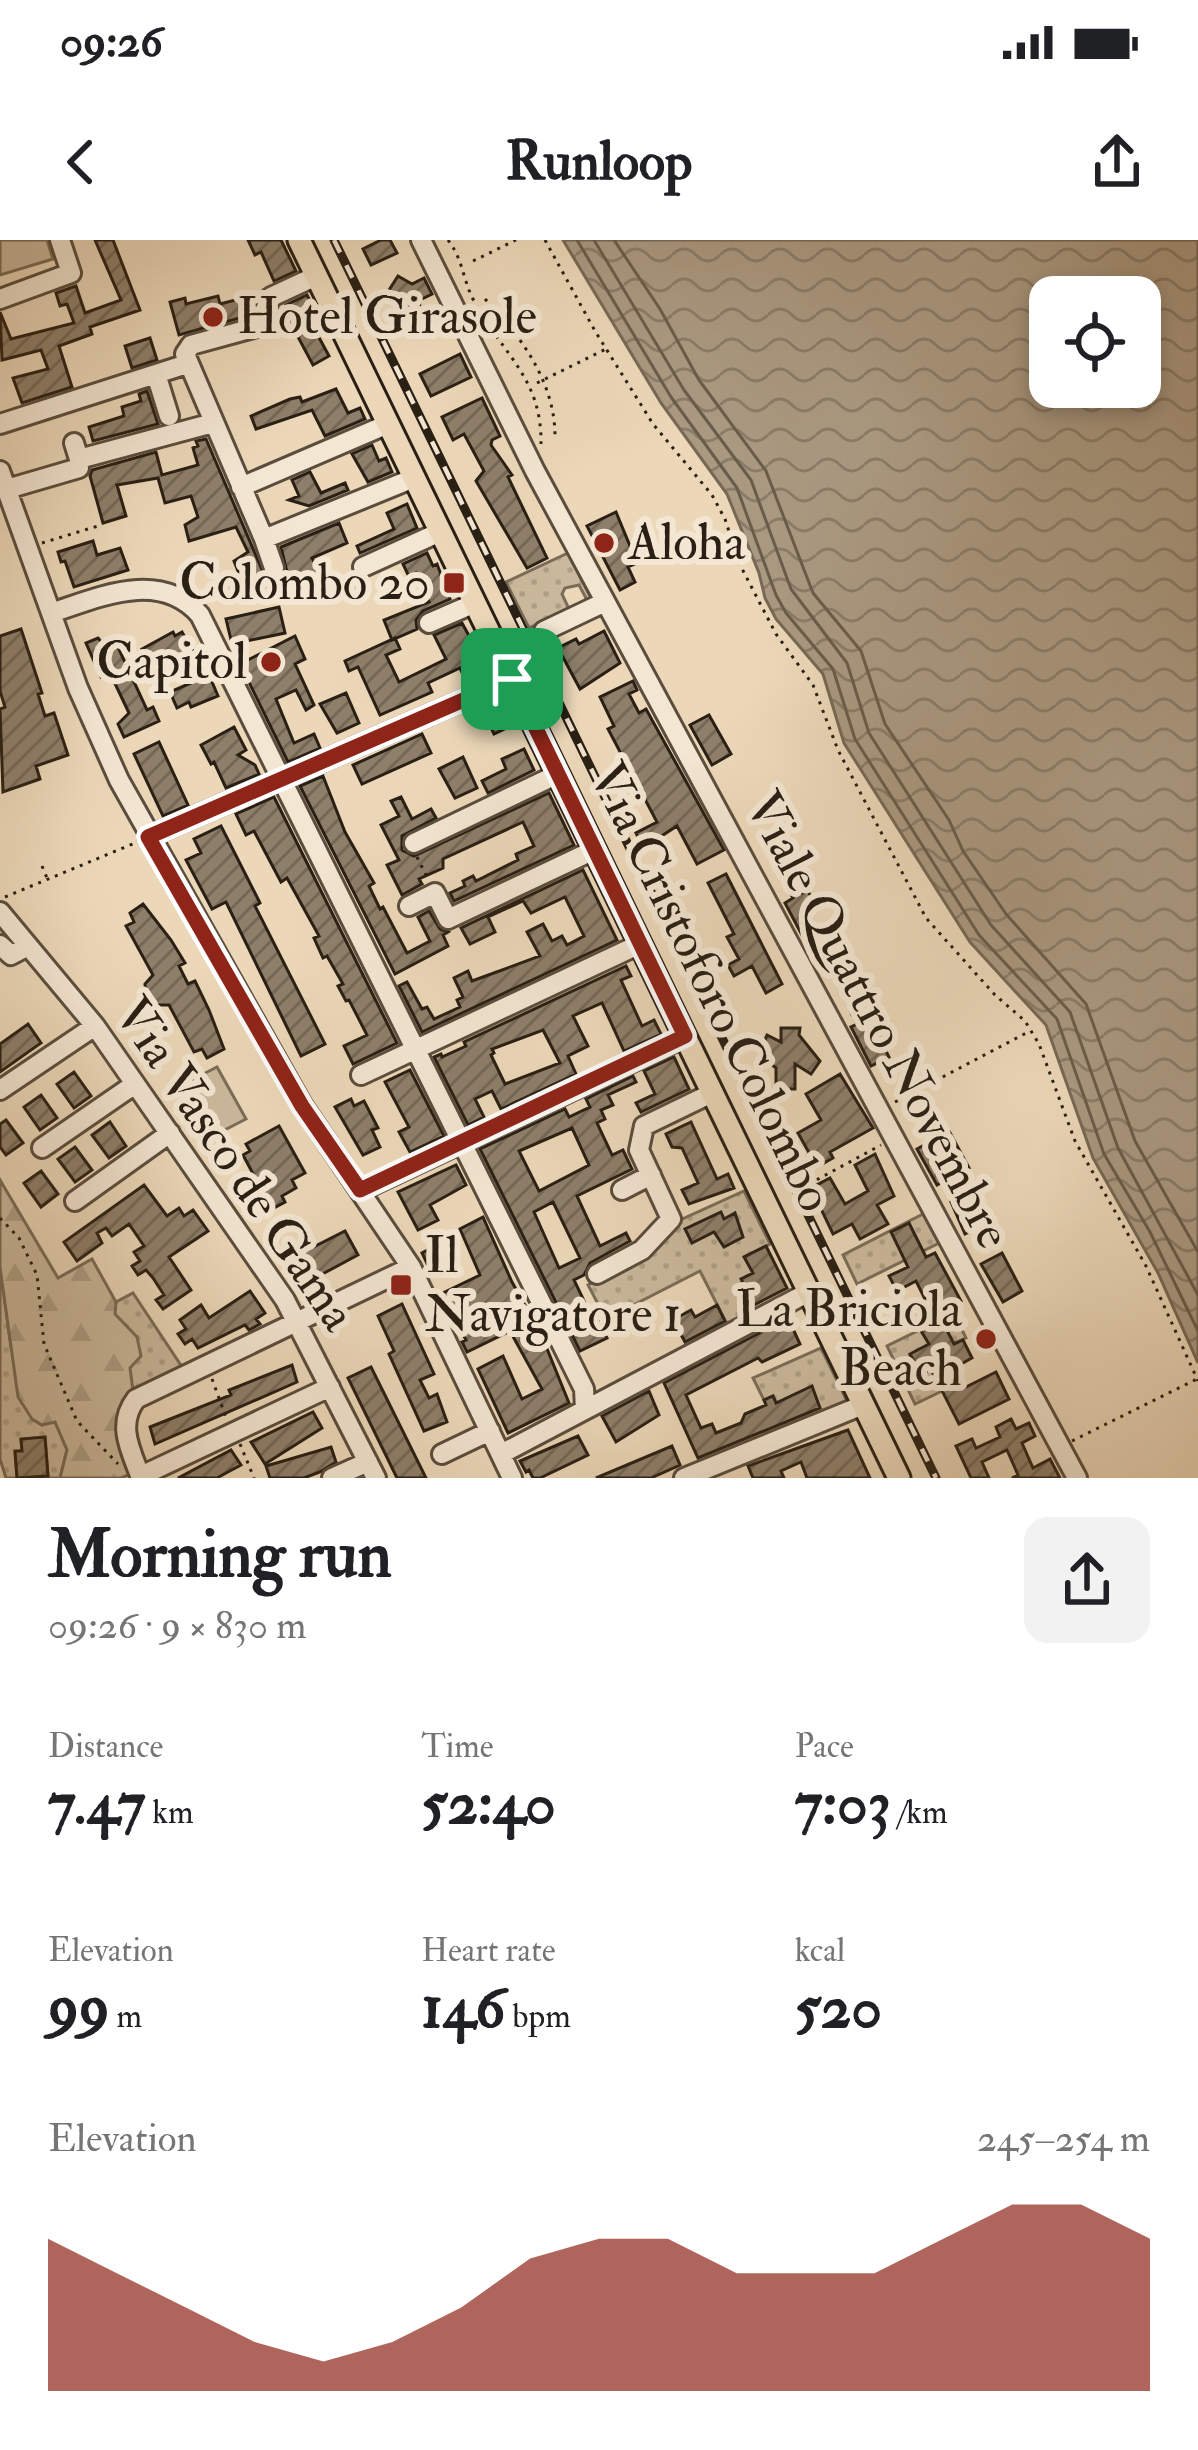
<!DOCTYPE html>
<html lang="en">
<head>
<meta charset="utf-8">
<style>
  :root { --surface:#fff; --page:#f2f2f2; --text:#202124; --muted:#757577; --accent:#8f2418 }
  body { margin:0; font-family:"IM FELL Double Pica",serif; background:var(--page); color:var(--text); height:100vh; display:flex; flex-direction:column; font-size:45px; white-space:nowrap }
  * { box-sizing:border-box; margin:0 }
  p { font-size:39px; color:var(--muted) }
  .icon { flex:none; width:66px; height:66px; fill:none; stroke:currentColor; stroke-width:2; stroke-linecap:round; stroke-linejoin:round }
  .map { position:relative; height:1238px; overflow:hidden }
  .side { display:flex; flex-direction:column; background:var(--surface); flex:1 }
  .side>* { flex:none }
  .controls { position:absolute; left:1029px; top:36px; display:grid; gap:24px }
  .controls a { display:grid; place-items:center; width:132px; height:132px; border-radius:24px; background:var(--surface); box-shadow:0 6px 18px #0003; font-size:60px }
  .pin { position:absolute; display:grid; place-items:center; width:102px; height:102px; color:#fff; margin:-51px; border-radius:24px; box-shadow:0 6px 18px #0006 }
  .round { display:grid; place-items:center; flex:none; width:126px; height:126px; border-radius:24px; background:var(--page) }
  .overview { display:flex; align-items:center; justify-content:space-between; height:204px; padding:0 48px }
  h1 { font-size:66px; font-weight:700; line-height:90px }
  .metrics { display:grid; grid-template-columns:repeat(3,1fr); gap:18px; height:204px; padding:12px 48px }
  .metrics div { display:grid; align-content:center }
  .metrics b { font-size:60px; font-weight:700 }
  .metrics small { font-size:33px; font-weight:400 }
  .metrics p { font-size:33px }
  .chart { height:336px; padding:24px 48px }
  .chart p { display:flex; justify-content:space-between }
  .chart svg { width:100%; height:216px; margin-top:12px; fill:var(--accent); opacity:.7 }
  .status { display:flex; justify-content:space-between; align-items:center; height:84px; padding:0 60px; background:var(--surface); direction:ltr }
  .status svg { height:33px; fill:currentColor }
  header { display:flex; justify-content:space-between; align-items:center; height:156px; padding:0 48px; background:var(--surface); font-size:54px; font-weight:700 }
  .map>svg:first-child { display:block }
  .green { fill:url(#green-dots); stroke:#7a6c58; stroke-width:3 }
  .forest { fill:url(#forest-firs); stroke:#7a6c58; stroke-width:3 }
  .pitch { fill:#cbb99d; stroke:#7a6c58; stroke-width:3 }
  .water { fill:url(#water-waves); stroke:#766855; stroke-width:3; fill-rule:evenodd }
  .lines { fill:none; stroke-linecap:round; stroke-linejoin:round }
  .shore { stroke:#6a5c4a; stroke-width:3 }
  .building { fill:url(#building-hatch); stroke:#291f14; stroke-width:3; fill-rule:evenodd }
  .minor-casing { stroke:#5a4d3d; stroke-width:24 }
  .major-casing { stroke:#291f14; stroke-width:27 }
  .path { stroke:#291f14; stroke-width:3; stroke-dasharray:3 6; stroke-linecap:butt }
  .minor { stroke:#f3e6d2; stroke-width:18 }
  .major { stroke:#ecd8b9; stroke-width:21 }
  .rail-casing { stroke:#291f14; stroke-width:9 }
  .rail { stroke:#f3e6d2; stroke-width:4.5; stroke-dasharray:14; stroke-linecap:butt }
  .route-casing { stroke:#fff; stroke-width:24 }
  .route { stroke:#8f2418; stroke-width:15 }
  .poi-dot { fill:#8f2418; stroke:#f3e6d2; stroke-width:4.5 }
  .labels { text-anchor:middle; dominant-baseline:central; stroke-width:12; stroke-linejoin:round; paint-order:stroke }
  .poi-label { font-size:51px; fill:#291f14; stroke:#f3e6d2; text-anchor:start }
  .street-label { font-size:51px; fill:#291f14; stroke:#f3e6d2 }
</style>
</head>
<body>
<div class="status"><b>09:26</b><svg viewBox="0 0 49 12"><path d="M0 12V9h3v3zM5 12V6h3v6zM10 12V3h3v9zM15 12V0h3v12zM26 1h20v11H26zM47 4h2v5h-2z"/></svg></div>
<header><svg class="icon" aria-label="back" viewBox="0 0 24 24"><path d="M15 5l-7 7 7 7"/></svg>Runloop<svg class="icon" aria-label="share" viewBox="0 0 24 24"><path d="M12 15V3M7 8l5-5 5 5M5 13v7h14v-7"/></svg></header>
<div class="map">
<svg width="1198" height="1238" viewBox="0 0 1198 1238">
  <defs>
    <pattern id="green-dots" width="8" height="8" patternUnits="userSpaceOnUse" patternTransform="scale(3)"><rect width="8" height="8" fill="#cbb99d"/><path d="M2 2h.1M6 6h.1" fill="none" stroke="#ae9f86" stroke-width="1.8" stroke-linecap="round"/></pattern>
    <pattern id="forest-firs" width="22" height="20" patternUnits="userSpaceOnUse" patternTransform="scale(3)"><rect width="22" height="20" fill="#cbb99d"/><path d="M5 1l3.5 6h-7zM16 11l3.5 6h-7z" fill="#ae9f86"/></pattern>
    <pattern id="water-waves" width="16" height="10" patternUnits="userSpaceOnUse" patternTransform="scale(3)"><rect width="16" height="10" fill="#aa9981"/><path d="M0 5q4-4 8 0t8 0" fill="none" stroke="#8a7c68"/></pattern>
    <pattern id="building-hatch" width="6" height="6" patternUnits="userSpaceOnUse" patternTransform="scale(3)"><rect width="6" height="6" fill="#8e7f6a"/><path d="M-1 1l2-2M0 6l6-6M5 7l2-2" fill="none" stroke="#746756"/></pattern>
  </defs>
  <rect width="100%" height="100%" fill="#ecd8b9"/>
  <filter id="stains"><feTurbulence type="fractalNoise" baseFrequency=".00167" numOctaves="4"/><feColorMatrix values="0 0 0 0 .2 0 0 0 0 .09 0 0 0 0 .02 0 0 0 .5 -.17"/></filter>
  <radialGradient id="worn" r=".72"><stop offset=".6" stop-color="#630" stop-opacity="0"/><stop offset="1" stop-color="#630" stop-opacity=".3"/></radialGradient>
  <path class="green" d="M568,313L591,358L587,360L579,345L565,348L562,354L569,369L529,388L506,342Z
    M744,951L770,1004L745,1017L753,1033L754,1058L741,1065L744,1072L750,1069L752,1074L728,1086L700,1031L606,1079L588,1045L645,1016L678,981Z
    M923,974L939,1003L857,1044L843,1015Z
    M0,1027L11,1107L32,1179L42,1185L55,1181L67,1210L60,1238H35L48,1236L45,1197L21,1199L22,1211L15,1212L17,1238H6L0,1219Z
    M133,1053L182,1127L133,1150L114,1074L116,1062Z
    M954,1073L966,1098C947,1108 929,1104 910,1115L920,1134L931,1129L942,1151L915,1164L887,1106Z
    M821,1108L848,1163L788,1187L773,1156L764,1160L753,1138Z"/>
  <path class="forest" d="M0,940L58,1038L92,1019L116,1062L115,1074L137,1097L141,1116L130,1128L133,1150L117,1174L131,1234L121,1238H60L67,1210L55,1182L42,1185L32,1179L18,1157L0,1027Z"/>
  <path class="pitch" d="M0,0H47L53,19L0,35Z
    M217,827L246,879L213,896L184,844Z"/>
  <path class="water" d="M563,0H1198V1123L1158,1033L1093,918L1046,785L970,702L844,503L823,434L776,379L765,358L759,333L727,254L661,163ZM1050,57H1140V147H1050Z"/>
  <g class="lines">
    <path class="shore" d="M577,0L671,157L737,248L776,355L786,373L833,429L855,499L979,695L1057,779L1104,914L1150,992L1198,1091
      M594,0L684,150L751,240L791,349L847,423L869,493L991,685L1070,772L1118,908L1198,1055
      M614,0L660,69L699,140L766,231L813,353L861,411L885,484L949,580L963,611L1006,674L1086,764L1135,901L1198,1012"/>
  </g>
  <path class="building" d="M95,0H113L140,70L90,87L92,94L59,106L72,147L22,163L13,138L48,129L41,110L2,120L0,72L11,99L74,83L67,64L60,66L56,53L76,46L85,73L121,60Z
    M248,0H281L296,31L274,41L261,12L255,15Z
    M381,0H390L397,13L371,25L363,9Z
    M398,36L412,44L424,38L432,54L420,60L419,76L402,75L398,56L389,50Z
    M307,55L318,77L310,81L329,116L313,125L290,82L293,80L286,65Z
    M218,56L220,64L251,56L253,63L247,76L179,95L170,62L185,58L186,64Z
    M150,98L157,120L132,128L125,106Z
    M460,114L471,137L431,156L420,134Z
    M336,149L348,173L360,168L365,179L325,196L312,170L256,189L251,176L290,159L300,157L302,162Z
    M147,151L158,184L93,201L89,187L124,176L122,167L141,161L139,154Z
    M482,158L500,196L492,200L491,205L512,235L508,237L547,318L527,328L476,241L484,231L464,194L453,200L442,177Z
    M206,199L266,339L277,341L287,332L281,307L339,283L347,303L312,318L323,339L298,351L294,342L254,360L251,350L223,356L221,346L242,341L234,321L248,312L236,287L189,301L185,285L198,277L191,256L165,263L158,238L117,245L126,276L103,283L90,236L92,230L156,212L162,235L198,225L193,208L198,206L196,201Z
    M372,205L379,221L386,218L392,232L368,242L352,214Z
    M310,232L321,253L345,243L348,250L309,266L289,260L299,256L292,240Z
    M407,264L417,288L360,313L357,306L394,289L387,273Z
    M616,272L637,323L628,327L635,342L620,350L587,286Z
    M93,301L97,315L120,308L128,330L74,347L65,321L61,322L58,312Z
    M427,313L433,326L437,324L450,359L423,371L416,380L417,389L392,400L384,380L429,362L416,333L409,337L403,324Z
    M353,335L365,340L367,346L334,361L328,347Z
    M279,367L285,393L232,404L226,379Z
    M462,383L490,434L467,444L460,428L428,443L432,452L380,475L358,427L349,431L345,421L395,398L400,409L386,415L399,442L446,419L434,395Z
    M21,389L42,453L38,454L45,476L54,473L68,515L36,526L40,539L3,552L0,469L5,467L0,451V396Z
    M604,391L620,423L580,449L558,408L576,399L579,404Z
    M173,392L175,396L182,392L198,419L167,437L161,427L154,430L142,409Z
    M295,396L305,419L295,424L314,465L306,470L296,450L276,459L294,503L314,494L320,508L288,522L240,424Z
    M98,398L107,409L117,405L147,470L153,467L159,481L124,497L118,484L129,473L110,433L101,437L86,403Z
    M209,435L218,456L191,467L189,462L177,468L170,452Z
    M633,441L637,450L629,454L639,473L646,469L724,610L697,624L677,586L643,608L636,593L657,582L608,489L614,486L600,457Z
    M346,453L359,483L337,493L320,464Z
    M500,459L513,485L494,494L481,467Z
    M709,475L731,514L712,525L690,485Z
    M234,487L246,510L238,515L255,525L259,534L226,548L214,522L211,524L201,505Z
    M422,494L431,513L362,544L353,525Z
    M159,502L188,565L163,576L134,514Z
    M524,509L534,530L488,553L482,541L506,529L502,519Z
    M463,517L477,548L455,558L439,529Z
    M323,536L345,592L374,643L369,646L380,669L383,667L407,713L430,701L418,677L429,671L440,689L448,692L443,695L448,706L395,734L300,546Z
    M549,553L574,605L454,661L450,653L465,646L463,641L473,636L476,641L518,620L516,614L534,606L523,582L443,619V628L419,639L422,644L402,655L387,625L399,620L381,585L399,576L391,561L401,557L412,579L431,569L436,578L402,596V610L414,616Z
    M274,557L397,803L353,824L344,806L367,795L349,760L346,761L338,746L343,744L327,716L323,718L314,698L319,696L287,638L281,642L254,591L246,595L236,574Z
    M221,586L260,663L255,666L325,804L301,816L226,662L212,669L186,620L201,613L194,599Z
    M583,630L617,700L422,792L399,746L407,742L422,769L427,767L434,779L460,767L457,760L463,757L454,738L468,731L472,741L540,716L527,692L543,684L552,701L562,696L567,705L584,696L565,657L531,673L523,661L488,677L495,692L470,704L461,688Z
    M726,634L782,744L766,753L752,726L734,736L728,725L739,719L727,697L734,694L708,643Z
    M799,646L802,653L807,650L815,663L808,666L815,690L803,697L785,663L793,658L789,651Z
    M143,664L171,700L185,723L179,726L188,744L195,741L209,770L224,809L207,818L202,809L194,812L169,765H155L146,758L145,744L153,735L126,686L134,682L130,673Z
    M626,726L631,736L621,740L642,786L654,780L661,794L624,811L602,763L573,776L588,806L568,816L576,834L501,869L492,851L475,859L484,877L468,885L434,817L441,814L442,817L466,806L464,802ZM543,790L560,823L505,844L491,815L494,813L492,809Z
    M860,766L871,784H887L895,798L883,805L889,817L871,826L851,787L857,784L850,771Z
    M28,784L41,803L0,832V804Z
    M781,788H800L799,795L820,821L811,834L795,824V849H776V828L759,814L767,795L781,802Z
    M674,817L689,849L641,872L636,863L655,854L644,831Z
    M410,830L444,896L410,912L399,892L409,887L385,842Z
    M74,832L91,856L74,868L57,844Z
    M840,834L873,888L830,912L833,918L817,927L798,893L821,880L806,854Z
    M633,836L636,842L608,855L613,865L601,870L605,879L597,883L612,915L623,910L632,929L577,956L600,1006L626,993L630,1001L590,1023L584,1035L574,1040L595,1084L599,1082L607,1098L580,1111L480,909L565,869L569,877L590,867L586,859ZM572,888L589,925L539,951L519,911ZM553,962L580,1018L559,1028L534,972Z
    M41,855L57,878L40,890L24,867Z
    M351,859L354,866L364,861L378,888L372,890L380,907L363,915L335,867Z
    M6,880L23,903L6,915L0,907V884Z
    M110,882L126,906L109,918L92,895Z
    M691,882L717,939L728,934L734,948L689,964L682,950L698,943L682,908L672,907L666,894Z
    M279,886L305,933L292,940L296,948L282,956L285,962L272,969L243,915L250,911L246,904Z
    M949,891L969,928L937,945L917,909Z
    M75,907L92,930L75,942L58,919Z
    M875,914L894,956L877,965L888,984L860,999L852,984L833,994L811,948L830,938L845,964L868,951L855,925Z
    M456,925L466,945L430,965L438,980L418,990L398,952Z
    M41,931L58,954L41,967L24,943Z
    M144,945L167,976L179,968L184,976L193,970L208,991L169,1017L191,1050L163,1069L156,1060L164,1055L153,1038L146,1030L138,1035L132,1026L140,1021L134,1012L144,1006L129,984L112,996L106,988L97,993L102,1003L77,1021L64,1002Z
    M968,953L986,983L965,994L951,962Z
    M721,972L724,979L735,973L743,997L724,1007L714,992L692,1003L685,989Z
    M483,977L512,1042L541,1094L569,1163L508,1193L478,1129L503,1116L522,1159L542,1149L510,1091L467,1112L462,1102L466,1100L441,1054L480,1035L460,989Z
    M909,983L926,1017L935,1013L961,1061L938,1073L954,1104L963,1100L972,1118L954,1128L964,1148L996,1132L1009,1159L959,1184L931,1129L921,1134L910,1114L929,1104L907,1068L925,1059L916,1041L897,1051L889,1036L908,1027L891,992Z
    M345,991L358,1015L313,1039L300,1014Z
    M443,1002L454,1025L433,1036L422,1013Z
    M766,1006L787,1048L754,1065L741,1039L753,1033L744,1017Z
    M1002,1013L1022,1051L1003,1062L981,1024Z
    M250,1051L265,1073L256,1079L260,1084L249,1090L245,1085L198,1108L192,1099L185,1104L178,1094L186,1089L180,1080L201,1065L209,1078Z
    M402,1064L434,1134L420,1140L429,1158L437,1154L447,1182L424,1191L389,1114L394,1111L378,1076Z
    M717,1065L725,1081L685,1102L673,1080L691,1070L695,1077Z
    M788,1078L800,1104L762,1122L758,1118L686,1155L701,1188L712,1184L716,1193L741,1183L745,1174L766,1165L764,1160L773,1156L776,1163L812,1146L820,1168L698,1218L664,1143Z
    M292,1125L297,1142L155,1204L150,1187L231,1155L229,1150Z
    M371,1127L426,1238H397L348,1138Z
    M649,1151L659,1175L616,1202L602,1176Z
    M313,1172L322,1188L265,1224L251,1202Z
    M1011,1179L1016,1189L1029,1183L1035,1196L1022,1203L1033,1228L1050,1219L1060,1238H1012L1018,1235L1007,1210L982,1222L989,1238H971L956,1206L972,1199L976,1208L1000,1197L996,1187Z
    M848,1190L870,1238H807L801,1222L781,1231L784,1238H753L748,1226Z
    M578,1196L588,1215L540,1238H533L529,1230L526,1232L520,1221Z
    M45,1197L48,1236L17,1238L15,1211H22L21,1199Z
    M672,1206L680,1225L651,1238H596Z
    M331,1207L336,1222L320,1232L304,1238H270L266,1226Z
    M231,1210L241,1225L226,1233L217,1238H178Z"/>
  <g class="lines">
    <g class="minor-casing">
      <path id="minor" d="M421,0L535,231L1077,1238
        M316,36L271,57L257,87L191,105L185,114L264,299L414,238
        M0,59L71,33L60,0
        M156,134L169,176
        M0,184L187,124
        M74,203L79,219L213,183
        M0,231L78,448L119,540L302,865L411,1027L512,1238
        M241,247L388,184
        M7,249L79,228
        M264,299L274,328
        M363,327L440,292
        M51,373C100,357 160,329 200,375L584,1149L585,1169
        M429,383L475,363
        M544,391L605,362
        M148,597L512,439
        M414,603L558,534
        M409,666L435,653L448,679L594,610
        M0,672L95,786L285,1060L376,1238
        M0,705L11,715L28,706
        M361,835L640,704
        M0,850L95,786
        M42,908L135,844
        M622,950L651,935
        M360,951L685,797
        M75,961L170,893
        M597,1034L642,1010L671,979L639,910L644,886L712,853
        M442,1214L490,1191
        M501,1214L809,1052
        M141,1236L330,1147
        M141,1238C131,1211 116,1185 136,1159L411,1027
        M332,1238L368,1222
        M684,1238L863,1165"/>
    </g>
    <g class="major-casing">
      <path id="major" d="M299,0L899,1238"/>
    </g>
    <path class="path" d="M448,0C463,19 463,41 474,61C503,115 542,138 541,204
      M545,0L595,91L653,184L712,255L725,279L739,323L776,394L813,445L838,510L926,678L995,755L1025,781L1039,804L1075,901L1146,1026L1198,1141
      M473,21L516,0
      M485,59C522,97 556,144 555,199
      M537,143L606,109
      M42,303L98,286
      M417,617L429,641
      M42,626L47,638
      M5,657L135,603
      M895,862L1030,791
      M809,944L881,905
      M0,978L19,998L37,1035L44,1104L77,1181L118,1224
      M212,1139L227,1180
      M1072,1201L1197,1139
      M240,1204L254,1238"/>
    <use href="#minor" class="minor"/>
    <use href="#major" class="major"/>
    <g class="rail-casing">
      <path id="rail" d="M334,0L936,1238"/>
    </g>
    <use href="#rail" class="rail"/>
  </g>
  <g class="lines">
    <g class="route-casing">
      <path id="route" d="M512,439L685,796L360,950L302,866L148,597Z"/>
    </g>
    <use href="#route" class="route"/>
  </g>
  <g class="poi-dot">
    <circle cx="213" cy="77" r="12"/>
    <circle cx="604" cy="303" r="12"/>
    <rect x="442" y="331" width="24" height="24" rx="6"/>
    <circle cx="271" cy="422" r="12"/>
    <rect x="389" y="1033" width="24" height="24" rx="6"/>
    <circle cx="986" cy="1099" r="12"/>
  </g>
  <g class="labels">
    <g class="poi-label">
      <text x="237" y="77">Hotel Girasole</text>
      <text x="628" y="303">Aloha</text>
      <text x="430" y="343" text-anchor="end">Colombo 20</text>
      <text x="247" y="422" text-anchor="end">Capitol</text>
      <text x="425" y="1016">Il<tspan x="425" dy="59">Navigatore 1</tspan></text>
      <text x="962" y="1070" text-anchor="end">La Briciola<tspan x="962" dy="59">Beach</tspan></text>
    </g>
    <g class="street-label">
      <text transform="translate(711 747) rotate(64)">Via Cristoforo Colombo</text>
      <text transform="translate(878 780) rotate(62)">Viale Quattro Novembre</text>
      <text transform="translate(235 924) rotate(56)">Via Vasco de Gama</text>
    </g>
  </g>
  <rect width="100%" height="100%" filter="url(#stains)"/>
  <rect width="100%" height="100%" fill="url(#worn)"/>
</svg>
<div class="controls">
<a><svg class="icon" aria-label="locate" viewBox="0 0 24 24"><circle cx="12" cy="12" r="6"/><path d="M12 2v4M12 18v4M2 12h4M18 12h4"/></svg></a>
</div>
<div class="pin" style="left:512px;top:439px;background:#1e9e55"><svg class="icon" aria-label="arrive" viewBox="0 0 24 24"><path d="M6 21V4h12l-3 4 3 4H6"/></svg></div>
</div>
<section class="side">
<div class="overview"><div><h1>Morning run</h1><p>09:26 · 9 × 830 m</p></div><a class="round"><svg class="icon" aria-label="share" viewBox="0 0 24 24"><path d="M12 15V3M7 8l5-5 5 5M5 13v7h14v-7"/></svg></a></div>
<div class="metrics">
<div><p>Distance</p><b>7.47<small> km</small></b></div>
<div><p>Time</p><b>52:40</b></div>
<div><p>Pace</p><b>7:03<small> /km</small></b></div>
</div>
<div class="metrics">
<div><p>Elevation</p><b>99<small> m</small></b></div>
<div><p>Heart rate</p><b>146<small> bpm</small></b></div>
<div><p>kcal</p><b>520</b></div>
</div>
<div class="chart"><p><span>Elevation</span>245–254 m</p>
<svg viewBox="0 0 160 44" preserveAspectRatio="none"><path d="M0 44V13L10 20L20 27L30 34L40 38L50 34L60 27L70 17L80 13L90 13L100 20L110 20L120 20L130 13L140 6L150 6L160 13V44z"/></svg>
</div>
</section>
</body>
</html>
